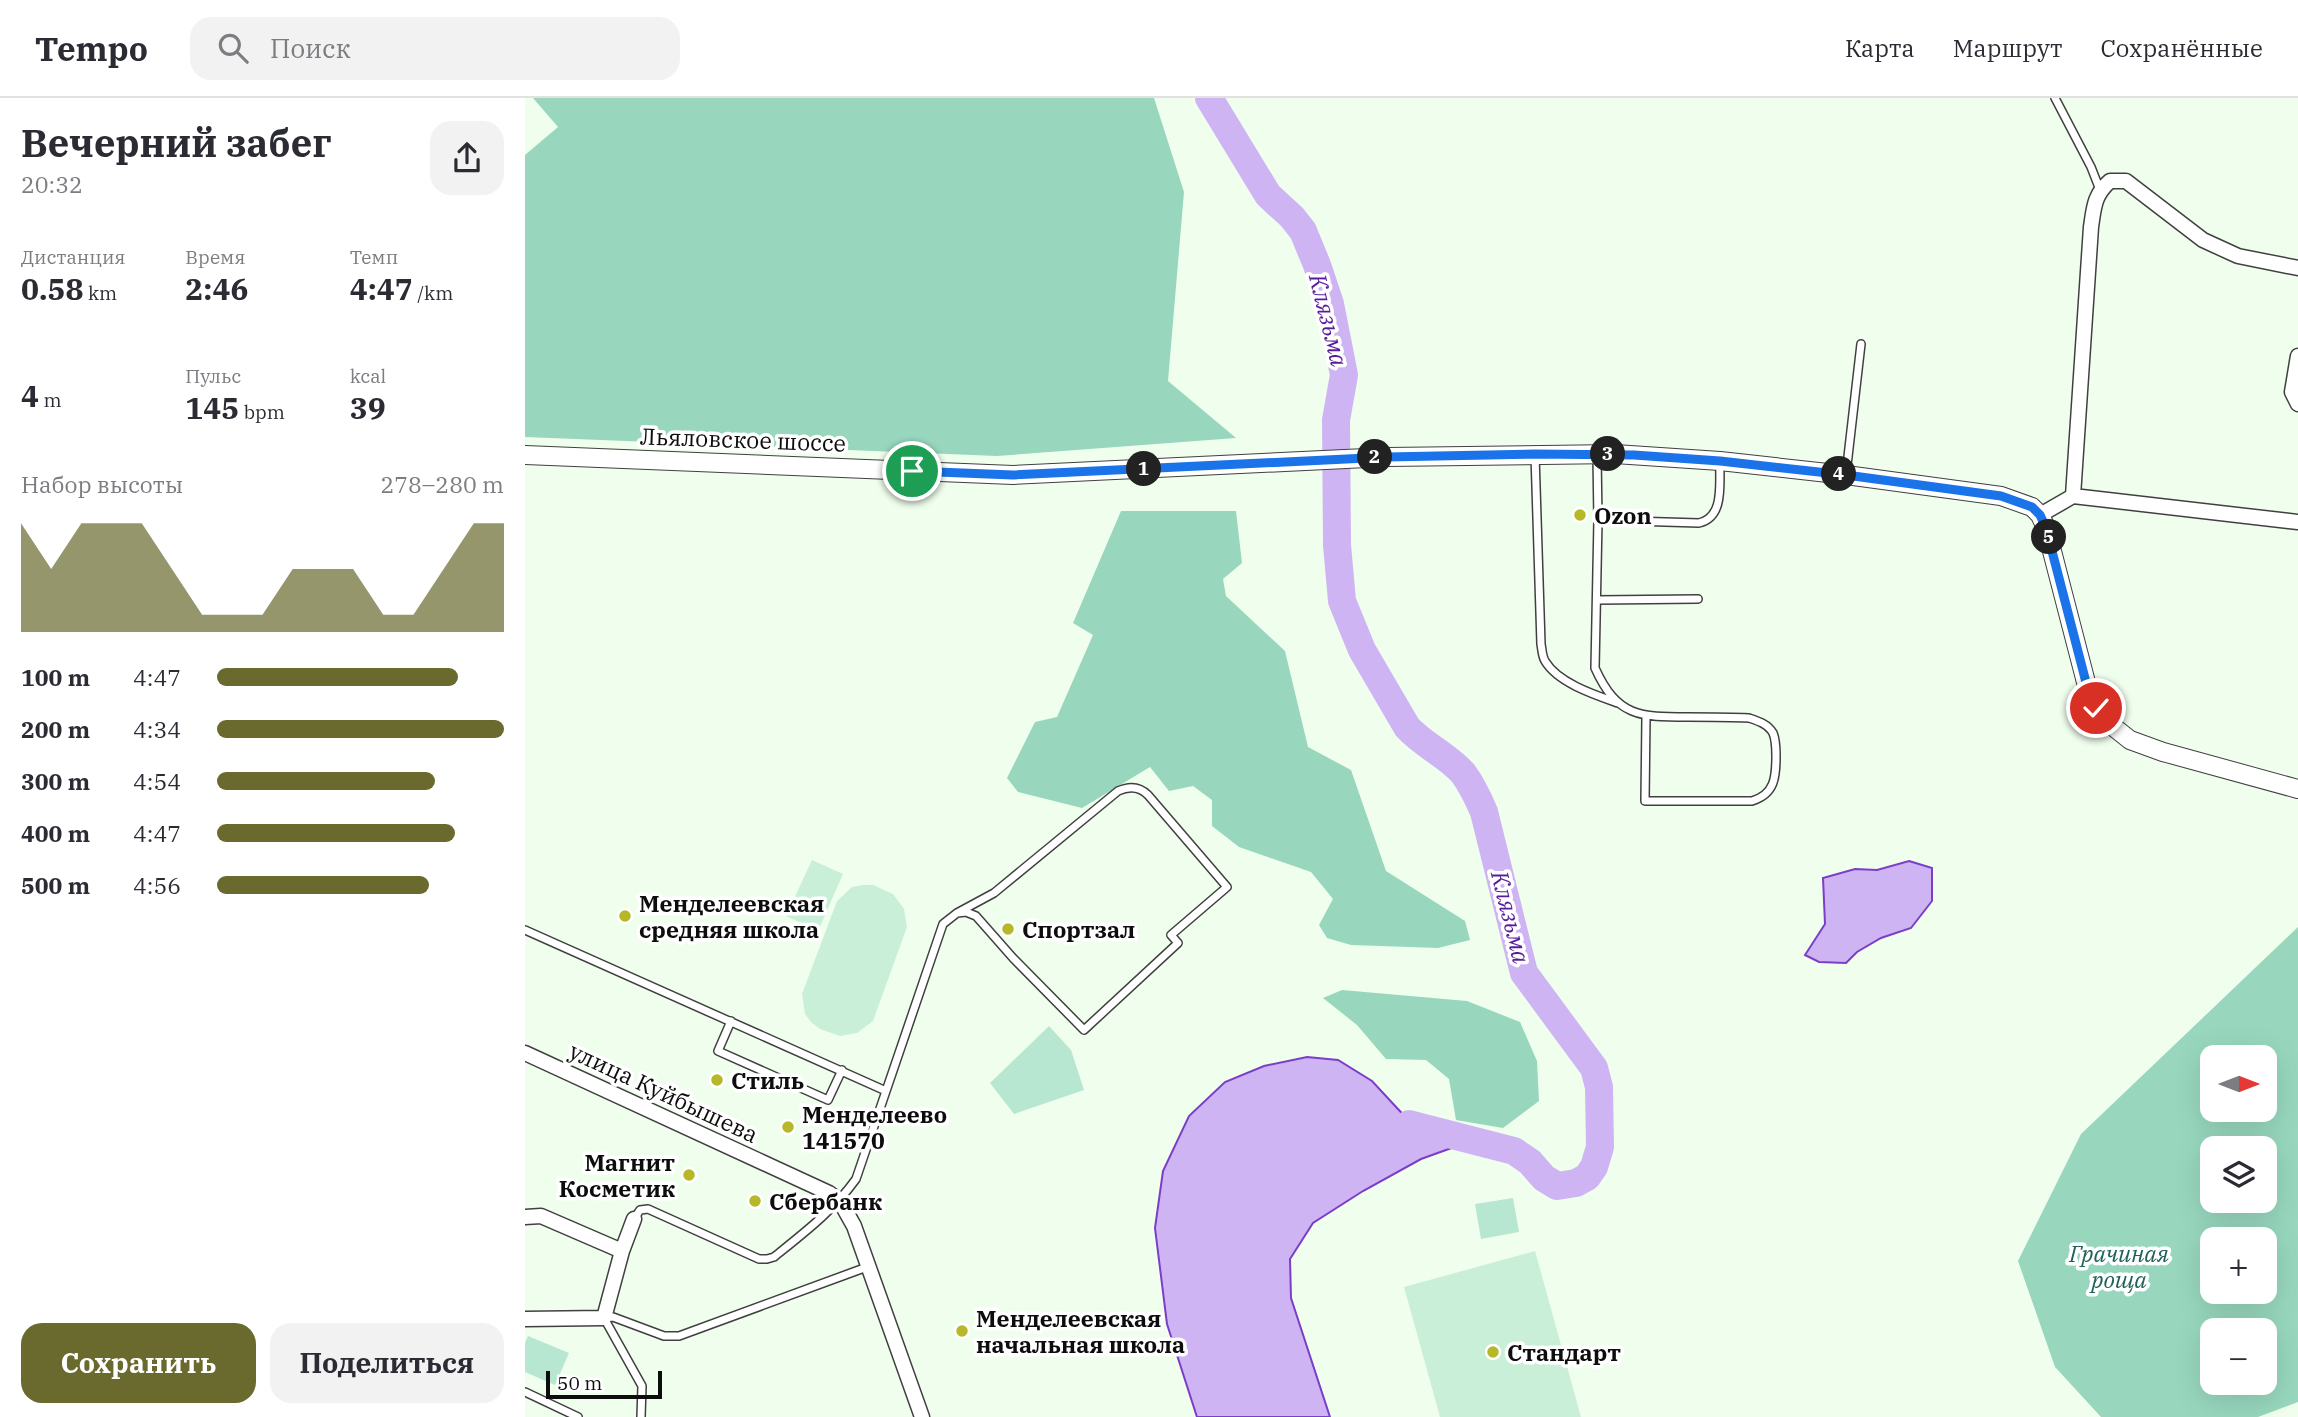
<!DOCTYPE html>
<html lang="ru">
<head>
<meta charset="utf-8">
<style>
  :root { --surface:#fff; --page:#f2f2f3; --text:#2b2b33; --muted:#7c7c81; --line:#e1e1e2; --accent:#6a6a2f }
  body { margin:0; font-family:"IBM Plex Serif",serif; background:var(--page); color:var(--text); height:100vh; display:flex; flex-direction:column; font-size:26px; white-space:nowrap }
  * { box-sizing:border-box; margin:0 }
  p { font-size:23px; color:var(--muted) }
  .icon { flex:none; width:38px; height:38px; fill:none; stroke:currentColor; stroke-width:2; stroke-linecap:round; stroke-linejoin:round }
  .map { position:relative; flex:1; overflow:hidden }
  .panel { display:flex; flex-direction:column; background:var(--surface); width:525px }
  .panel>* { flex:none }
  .needle { width:46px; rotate:90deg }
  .tools { position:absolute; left:1675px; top:947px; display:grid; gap:14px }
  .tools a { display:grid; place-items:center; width:77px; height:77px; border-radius:14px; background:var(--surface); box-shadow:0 7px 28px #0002; font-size:35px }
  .scale { position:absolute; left:21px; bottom:18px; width:116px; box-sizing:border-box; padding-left:7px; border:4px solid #0d0d0d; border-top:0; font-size:19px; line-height:24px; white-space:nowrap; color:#0d0d0d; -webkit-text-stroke:5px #fff; paint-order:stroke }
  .pin { position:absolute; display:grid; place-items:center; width:60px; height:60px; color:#fff; margin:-30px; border:4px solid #fff; border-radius:50%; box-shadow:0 2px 7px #0007 }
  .km { position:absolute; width:35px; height:35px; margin:-18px; border-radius:50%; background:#222; color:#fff; font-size:19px; line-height:35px; text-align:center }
  .round { display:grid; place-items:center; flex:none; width:74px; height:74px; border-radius:21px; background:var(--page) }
  .headline { display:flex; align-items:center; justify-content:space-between; height:119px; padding:0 21px }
  h1 { font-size:38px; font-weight:700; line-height:52px }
  .metrics { display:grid; grid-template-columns:repeat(3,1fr); gap:10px; height:119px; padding:7px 21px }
  .metrics div { display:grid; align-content:center }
  .metrics b { font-size:30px; font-weight:700 }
  .metrics small { font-size:19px; font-weight:400 }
  .metrics p { font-size:19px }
  .chart { height:196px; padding:14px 21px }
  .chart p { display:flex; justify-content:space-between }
  .chart svg { width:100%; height:126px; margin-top:7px; fill:var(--accent); opacity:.7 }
  .primary-button { display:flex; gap:14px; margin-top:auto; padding:14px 21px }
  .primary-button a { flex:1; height:80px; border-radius:21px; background:var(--accent); color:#fff; font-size:28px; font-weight:700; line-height:80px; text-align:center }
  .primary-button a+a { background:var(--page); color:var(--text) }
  ul { padding:0 21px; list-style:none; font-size:23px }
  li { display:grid; grid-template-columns:112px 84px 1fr; align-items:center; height:52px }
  li i { height:18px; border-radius:9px; background:var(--accent) }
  header { display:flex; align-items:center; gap:42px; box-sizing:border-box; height:98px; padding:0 35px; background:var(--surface); border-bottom:2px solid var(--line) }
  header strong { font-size:33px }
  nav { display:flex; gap:38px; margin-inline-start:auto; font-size:24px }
  .search { width:490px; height:63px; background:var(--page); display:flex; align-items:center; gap:18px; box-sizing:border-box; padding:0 24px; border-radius:21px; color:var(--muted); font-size:26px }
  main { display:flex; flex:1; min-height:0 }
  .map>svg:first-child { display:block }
  .green { fill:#b8e7d1 }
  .forest { fill:#98d7be; fill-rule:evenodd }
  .pitch { fill:#caefd8 }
  .water { fill:#cfb4f4; stroke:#7b3ec8; stroke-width:2 }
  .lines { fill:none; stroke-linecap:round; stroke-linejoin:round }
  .river { stroke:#cfb4f4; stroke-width:28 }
  .service-casing { stroke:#404040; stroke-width:10 }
  .minor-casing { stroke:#404040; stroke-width:17 }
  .tertiary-casing { stroke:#404040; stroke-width:20 }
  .service { stroke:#fff; stroke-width:7 }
  .minor { stroke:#fff; stroke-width:14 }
  .tertiary { stroke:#fff; stroke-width:18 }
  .route-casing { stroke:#fff; stroke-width:14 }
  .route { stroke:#1a73e8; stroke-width:9 }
  .poi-dot { fill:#b7b72a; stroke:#fff; stroke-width:2.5 }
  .labels { text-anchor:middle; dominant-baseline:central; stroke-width:7; stroke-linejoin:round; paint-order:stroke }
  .street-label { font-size:23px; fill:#0d0d0d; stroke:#fff }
  .poi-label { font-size:23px; font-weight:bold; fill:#0d0d0d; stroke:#fff; text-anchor:start }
  .park-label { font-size:23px; font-style:italic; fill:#206257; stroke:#fff }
  .water-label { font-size:24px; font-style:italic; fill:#581b9a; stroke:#fff }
</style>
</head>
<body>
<header>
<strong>Tempo</strong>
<div class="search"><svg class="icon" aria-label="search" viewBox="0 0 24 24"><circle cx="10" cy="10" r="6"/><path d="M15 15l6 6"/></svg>Поиск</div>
<nav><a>Карта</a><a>Маршрут</a><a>Сохранённые</a></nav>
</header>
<main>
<section class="panel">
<div class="headline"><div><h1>Вечерний забег</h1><p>20:32</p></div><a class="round"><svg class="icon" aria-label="share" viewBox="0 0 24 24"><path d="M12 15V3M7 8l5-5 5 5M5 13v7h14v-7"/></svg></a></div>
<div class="metrics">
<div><p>Дистанция</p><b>0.58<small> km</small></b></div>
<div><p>Время</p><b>2:46</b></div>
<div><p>Темп</p><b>4:47<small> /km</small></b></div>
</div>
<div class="metrics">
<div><b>4<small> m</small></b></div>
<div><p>Пульс</p><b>145<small> bpm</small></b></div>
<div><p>kcal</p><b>39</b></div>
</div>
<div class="chart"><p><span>Набор высоты</span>278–280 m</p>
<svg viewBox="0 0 160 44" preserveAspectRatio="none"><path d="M0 44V6L10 22L20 6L30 6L40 6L50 22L60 38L70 38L80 38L90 22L100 22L110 22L120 38L130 38L140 22L150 6L160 6V44z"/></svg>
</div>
<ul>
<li><b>100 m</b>4:47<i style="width:84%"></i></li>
<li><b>200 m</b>4:34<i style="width:100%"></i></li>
<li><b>300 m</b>4:54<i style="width:76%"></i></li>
<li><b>400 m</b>4:47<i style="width:83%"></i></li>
<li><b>500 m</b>4:56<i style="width:74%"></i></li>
</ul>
<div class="primary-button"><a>Сохранить</a><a>Поделиться</a></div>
</section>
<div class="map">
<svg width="1773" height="1319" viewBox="0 0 1773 1319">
  <rect width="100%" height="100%" fill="#f0feed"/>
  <path class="green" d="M524,928L546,952L559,992L489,1016L465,985Z
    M988,1100L994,1134L956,1141L950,1106Z
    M3,1238L44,1255L30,1287L0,1274V1245Z"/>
  <path class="forest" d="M8,0H629L659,94L643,283L711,340L472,358L0,339V57L33,29Z
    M596,413H711L717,465L698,481L701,498L760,553L783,649L826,672L861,773L940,823L945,842L913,850L826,847L802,840L794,827L808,801L786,774L714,749L687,728V702L668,688L644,693L625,669L557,710L493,694L482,680L510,624L532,619L568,537L548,525Z
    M1773,829V1304L1733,1319H1576L1530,1269L1493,1163L1556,1036ZM1740,959V1012H1687V959ZM1740,1050V1102H1687V1050ZM1687,1141H1740V1194H1687ZM1687,1232H1740V1284H1687Z
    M817,892L942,903L995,924L1012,963L1014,1003L978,1030L931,1022L924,981L901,962L861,961L832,927L798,900Z"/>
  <path class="pitch" d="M287,762L318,776L293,833L261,818Z
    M338,787H348L368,796L379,811L382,829L348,923L332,935L315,938L295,931L286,924L280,916L277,896L312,803L327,789Z
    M1010,1153L1056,1319H915L879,1189Z"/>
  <path class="water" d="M1384,763L1407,770V803L1386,830L1356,840L1332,854L1321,865L1294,864L1280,857L1300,826L1298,780L1330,771L1352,772Z
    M782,959L813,962L847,983L886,1025L946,1043L896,1061L838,1093L788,1125L765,1161L766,1200L805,1319H672L642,1226L630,1130L638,1073L664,1018L700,984L739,968Z"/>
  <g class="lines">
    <path class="river" d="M684,0L743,97L767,119L778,133L792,167L805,206L819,277L811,322L812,447L817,503L837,552L882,629C898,647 922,657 938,675C947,687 953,700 959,714L999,875L1069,970L1074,989L1075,1049L1069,1069L1062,1079L1051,1085L1032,1088L1019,1080L1005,1064L989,1053L884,1026"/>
    <g class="service-casing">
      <path id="service" d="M1530,0L1566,69L1575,92
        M1010,357L1016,546C1017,551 1017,558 1020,563C1033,585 1070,597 1093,605
        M1072,358L1073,422L1070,570C1092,619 1115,619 1163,619C1184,619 1204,619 1224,620C1233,623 1243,626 1248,635C1251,642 1251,651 1251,658C1251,679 1250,696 1227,703H1120L1121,619
        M1321,376L1336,246
        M1073,422L1174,425C1200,419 1194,385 1195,365
        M1072,502L1173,501
        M0,832L361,993
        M206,923L193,953L303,1002L317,972
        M109,1121L115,1112L123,1111L234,1161H242L249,1159C280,1134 308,1113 331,1081L418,826L432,815L441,814L451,818L488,860L559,932L653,845L646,837L702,789L623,697C614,688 604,688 593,693L469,795L432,815
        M0,1294L53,1319
        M116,1319L117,1288L79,1220L88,1219L139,1238H154L342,1169"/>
    </g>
    <g class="minor-casing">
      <path id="minor" d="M1773,258L1767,294L1773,306
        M1548,398L1566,129C1569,109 1569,97 1585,83H1601L1678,142L1713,158L1773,170
        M1515,417L1548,398L1773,424
        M0,955L304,1095L315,1103L329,1128L397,1319
        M0,1119L16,1118L97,1153
        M0,1221L79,1220L97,1153L109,1121"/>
    </g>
    <g class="tertiary-casing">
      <path id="tertiary" d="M0,357L488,377L862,359L1090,356L1195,363L1321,377L1476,398L1507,409L1515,417L1521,430L1563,592L1571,610L1581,623L1605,642L1638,654L1773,691"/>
    </g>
    <use href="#service" class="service"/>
    <use href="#minor" class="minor"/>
    <use href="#tertiary" class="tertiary"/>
  </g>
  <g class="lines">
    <g class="route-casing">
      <path id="route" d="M387,373L488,377L862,359L1010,356L1109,357L1195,363L1321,377L1476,398L1507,409L1515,417L1521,430L1563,592L1571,610"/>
    </g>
    <use href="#route" class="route"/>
  </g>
  <g class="poi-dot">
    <circle cx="1055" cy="417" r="7"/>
    <circle cx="100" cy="818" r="7"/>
    <circle cx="483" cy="831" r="7"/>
    <circle cx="192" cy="982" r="7"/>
    <circle cx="263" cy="1029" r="7"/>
    <circle cx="164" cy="1077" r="7"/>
    <circle cx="230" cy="1103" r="7"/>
    <circle cx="437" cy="1233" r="7"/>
    <circle cx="968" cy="1254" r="7"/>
  </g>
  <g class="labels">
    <g class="street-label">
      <text transform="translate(218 341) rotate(2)">Льяловское шоссе</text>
      <text transform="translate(139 994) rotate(25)">улица Куйбышева</text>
    </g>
    <g class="poi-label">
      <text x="1069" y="417">Ozon</text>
      <text x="114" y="805">Менделеевская<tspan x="114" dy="26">средняя школа</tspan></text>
      <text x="497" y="831">Спортзал</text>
      <text x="206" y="982">Стиль</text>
      <text x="277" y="1016">Менделеево<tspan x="277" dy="26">141570</tspan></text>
      <text x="150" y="1064" text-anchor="end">Магнит<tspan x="150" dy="26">Косметик</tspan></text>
      <text x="244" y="1103">Сбербанк</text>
      <text x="451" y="1220">Менделеевская<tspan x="451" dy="26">начальная школа</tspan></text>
      <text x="982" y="1254">Стандарт</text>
    </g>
    <g class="park-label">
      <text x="1594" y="1155">Грачиная<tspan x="1594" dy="26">роща</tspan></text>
    </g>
    <g class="water-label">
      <text transform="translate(804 222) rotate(76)">Клязьма</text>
      <text transform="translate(986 819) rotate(76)">Клязьма</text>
    </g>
  </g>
</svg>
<div class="tools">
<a><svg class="needle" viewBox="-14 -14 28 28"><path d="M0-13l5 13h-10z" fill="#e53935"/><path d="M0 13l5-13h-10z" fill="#7c7c81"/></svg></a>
<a><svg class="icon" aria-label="layers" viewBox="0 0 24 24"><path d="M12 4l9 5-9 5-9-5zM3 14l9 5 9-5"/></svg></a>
<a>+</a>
<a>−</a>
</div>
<div class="scale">50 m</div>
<div class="pin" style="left:387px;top:373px;background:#1e9e55"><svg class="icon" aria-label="arrive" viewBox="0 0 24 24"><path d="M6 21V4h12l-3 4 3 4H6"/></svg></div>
<div class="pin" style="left:1571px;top:610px;background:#d93025"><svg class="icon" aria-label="check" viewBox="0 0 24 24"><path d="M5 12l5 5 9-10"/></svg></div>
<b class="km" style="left:619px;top:371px">1</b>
<b class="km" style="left:850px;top:359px">2</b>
<b class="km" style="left:1083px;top:356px">3</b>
<b class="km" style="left:1314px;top:376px">4</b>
<b class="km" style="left:1524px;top:439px">5</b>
</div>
</main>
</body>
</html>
